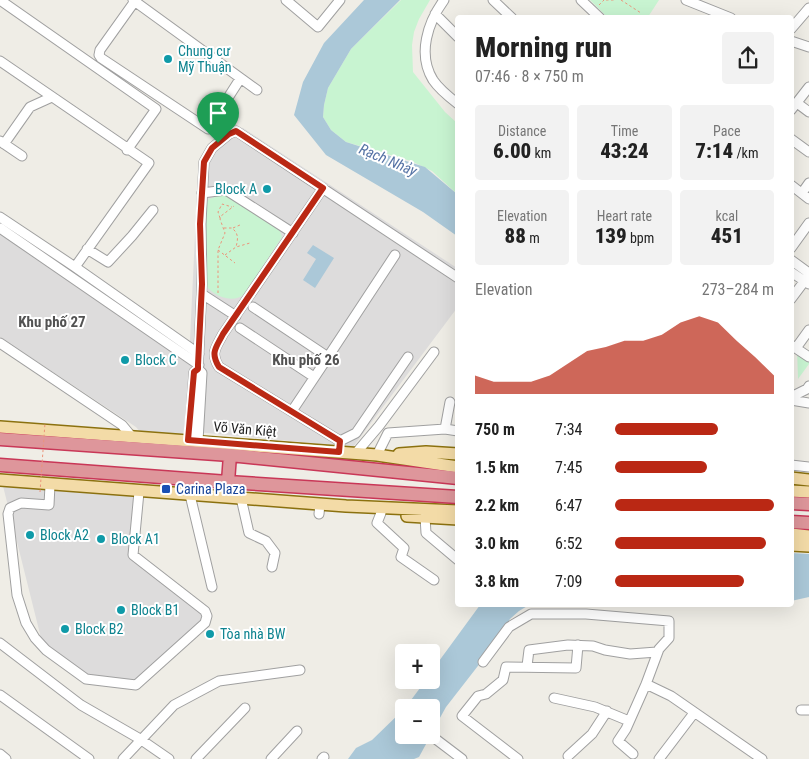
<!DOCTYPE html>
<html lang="en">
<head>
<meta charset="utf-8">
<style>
  :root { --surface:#fff; --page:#f2f2f2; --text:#222; --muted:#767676; --accent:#ba2814 }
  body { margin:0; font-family:"Roboto Condensed",sans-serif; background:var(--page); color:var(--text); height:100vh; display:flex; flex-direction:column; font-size:19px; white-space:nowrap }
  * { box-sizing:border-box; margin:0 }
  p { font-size:16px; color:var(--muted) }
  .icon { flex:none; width:28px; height:28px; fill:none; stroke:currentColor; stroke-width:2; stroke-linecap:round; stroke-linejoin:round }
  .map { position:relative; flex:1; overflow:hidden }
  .sheet { position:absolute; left:455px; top:15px; width:339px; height:592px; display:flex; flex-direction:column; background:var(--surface); border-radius:5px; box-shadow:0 5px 20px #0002 }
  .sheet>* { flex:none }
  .fabs { position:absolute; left:395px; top:644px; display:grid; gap:10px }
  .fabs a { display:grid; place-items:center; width:45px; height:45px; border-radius:5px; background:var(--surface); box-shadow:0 5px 20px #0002; font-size:25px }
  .pin { position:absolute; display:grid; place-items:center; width:42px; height:42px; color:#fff; margin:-51px -21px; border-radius:50% 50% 50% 0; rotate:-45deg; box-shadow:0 0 5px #0007 }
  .pin .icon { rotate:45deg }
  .round { display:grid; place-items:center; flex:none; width:52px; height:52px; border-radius:5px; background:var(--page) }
  .overview { display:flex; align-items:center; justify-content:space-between; height:85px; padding:0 20px }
  h1 { font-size:28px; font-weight:800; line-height:38px }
  .metrics { display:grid; grid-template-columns:repeat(3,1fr); gap:8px; height:85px; padding:5px 20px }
  .metrics div { display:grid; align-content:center; border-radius:5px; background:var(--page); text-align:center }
  .metrics b { font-size:21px; font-weight:800 }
  .metrics small { font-size:14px; font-weight:400 }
  .metrics p { font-size:14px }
  .chart { height:140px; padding:10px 20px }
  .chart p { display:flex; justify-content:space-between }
  .chart svg { width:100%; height:90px; margin-top:5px; fill:var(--accent); opacity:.7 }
  ul { padding:0 20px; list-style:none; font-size:16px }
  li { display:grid; grid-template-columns:80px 60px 1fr; align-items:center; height:38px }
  li i { height:12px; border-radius:6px; background:var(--accent) }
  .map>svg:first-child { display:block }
  .residential { fill:#dddcdc }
  .park { fill:#c8f4d1 }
  .water { fill:#abc8d8 }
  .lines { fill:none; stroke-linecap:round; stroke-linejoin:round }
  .minor-casing { stroke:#a0a0a0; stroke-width:11 }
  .major-casing { stroke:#8b710f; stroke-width:14 }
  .highway-casing { stroke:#c93757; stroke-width:15 }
  .path { stroke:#ec947a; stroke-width:1; stroke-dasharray:2.5 2.5; stroke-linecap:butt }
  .minor { stroke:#fff; stroke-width:9 }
  .major { stroke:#f3dba7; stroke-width:11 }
  .highway { stroke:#de969b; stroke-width:12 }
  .path-bridge { stroke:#ec947a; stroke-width:1; stroke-dasharray:2.5 2.5; stroke-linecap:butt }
  .route-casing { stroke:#fff; stroke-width:10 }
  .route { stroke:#ba2814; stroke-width:6 }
  .culture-dot { fill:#0f9aa8; stroke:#fff; stroke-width:2 }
  .transit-dot { fill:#1a4fb4; stroke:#fff; stroke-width:2 }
  .labels { text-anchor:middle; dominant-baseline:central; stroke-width:4; stroke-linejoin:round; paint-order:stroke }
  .culture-label { font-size:14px; fill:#0d838f; stroke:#fff; text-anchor:start }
  .street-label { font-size:14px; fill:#1f1f1f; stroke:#fff }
  .transit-label { font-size:14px; fill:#164399; stroke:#fff; text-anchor:start }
  .water-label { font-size:15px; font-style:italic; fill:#5573a5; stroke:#fff }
  .neighbourhood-label { font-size:15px; font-weight:bold; fill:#525252; stroke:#fff }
</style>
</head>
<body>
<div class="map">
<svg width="809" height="759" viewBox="0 0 809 759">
  <rect width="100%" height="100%" fill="#efede6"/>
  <path class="residential" d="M229,125L243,128L457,268V308L353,447L186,431L182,436L142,434L136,427L0,337V231L189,360L198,173L204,152L214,140Z
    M2,482L137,494L132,555L204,611V622L136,684L87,678L42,642Z"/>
  <path class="park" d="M401,0H430L419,19L414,32L412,45L413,72L445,112L457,123V194L432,171L411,161L346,142L331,130L323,117L324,105L328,88L351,49Z
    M590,0H659L648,17L608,18Z
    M220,195L226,196L279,229L282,237L245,294C232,305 209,295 204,281L206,203L209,199Z
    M797,348L809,356V364L798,379Z"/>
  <path class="water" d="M364,0H400L351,49L328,88L324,105L323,117L331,130L346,142L425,167L457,194V236L423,212L326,155L294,115L303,82L324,43Z
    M313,245L334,258L315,288L303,280L316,259L307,253Z
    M791,553L809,554V597L791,601Z
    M480,605H529L519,611L510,619L488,653L446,707L431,734V708H405L426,680H431V672Z
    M404,709V735H431L419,757L414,759H348L356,748L372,740Z"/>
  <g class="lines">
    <g class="minor-casing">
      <path id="minor" d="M0,0L156,109L127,150
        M133,0L257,90
        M286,0L318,27L340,0
        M444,0C428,22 417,54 433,80C439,89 449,97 458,104
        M493,0L512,18
        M581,0L600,18
        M686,0L731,18
        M135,1L100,50L99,55L101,58L208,129L240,79
        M435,14L458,37
        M791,29L809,8
        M791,41L809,47
        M0,61L149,163L75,267
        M797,103L809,112
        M791,110L809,87
        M791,139L809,152
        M0,141L22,156
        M4,144L30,107L52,97
        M791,185L809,199
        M323,188L223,334C216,348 210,352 219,367L340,441L339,452
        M202,193L226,190L293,233
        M802,193L809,183
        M0,217L75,267L199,354
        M0,228L199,365
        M791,248L809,223
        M87,249L108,262L132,236L153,210
        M791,260L809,273
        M791,272L809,284
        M202,294L236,316
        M791,299L809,275
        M253,307L328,357L292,411
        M240,328L314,377
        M0,343L122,425L132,437
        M791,345L809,357
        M796,348L809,330
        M328,357L395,255
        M198,369L202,284L201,224L204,162L212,148L229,134L236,131L458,278
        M791,397L807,389L809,386
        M791,400L809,403
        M445,429L458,431
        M189,440L194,372L198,369L202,373L198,441
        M340,441L356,433L408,357
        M356,453L379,426L434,352
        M377,455L388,433L445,429L450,402
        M791,465L809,467
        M50,485L49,505L21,503L10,508L8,514L17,595L26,623L35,638L46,650L86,679L136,685L205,623L207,616L205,611L133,555L139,492
        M190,495L212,587
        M241,498L249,533L266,541L275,553L272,567
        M381,513L377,523L404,548L401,557L434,580
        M319,514L320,504
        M425,517L426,533L458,560
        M0,643L81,705L140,739L169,759
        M483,662L509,627L531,614H586L669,621V638L659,649L646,684L626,729L618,741L633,754
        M527,666L529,650L568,645L593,646L605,650L630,654L657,652
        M646,684L671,696L762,759
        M0,695L89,759
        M554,698L595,707L629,721
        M801,710H809
        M433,737L462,759
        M0,754L6,759
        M568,756L592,734L607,711
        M123,759L174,705L219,681L300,670
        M196,759L245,708
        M271,759L297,731
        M322,759L324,757
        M518,759L462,716L478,696L486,694L503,680L506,667L576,668L578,645
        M659,759L694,713"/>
    </g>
    <g class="major-casing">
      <path id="major" d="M0,427L377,455L458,467
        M399,454L426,452L458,454
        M791,478L809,480
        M0,480L346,506L458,511
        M791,491L809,492
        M407,516L458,519
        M791,534L809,536
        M791,545L809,546"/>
    </g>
    <g class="highway-casing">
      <path id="highway" d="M0,439L230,455L458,478
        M0,465L228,482L458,497
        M228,482L230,455
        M791,503L809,504
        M791,522L809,523"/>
    </g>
    <path class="path" d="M606,0H614
      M621,0L641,13
      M599,5L604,0
      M220,218L218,212L222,204L232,207
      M224,228H232C239,234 238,239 236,247
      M233,228L240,225
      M218,250L235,263
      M225,255L236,247L250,243
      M218,293V250L225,233L220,219L221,216L234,206"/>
    <use href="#minor" class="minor"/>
    <use href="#major" class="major"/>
    <use href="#highway" class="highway"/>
    <path class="path-bridge" d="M40,492L45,423"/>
  </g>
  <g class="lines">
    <g class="route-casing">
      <path id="route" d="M236,131L323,188L223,334C216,348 210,352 219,367L340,441L339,452L188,440L194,372L198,369V365L202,284L200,224L204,162L212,148L229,134Z"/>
    </g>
    <use href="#route" class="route"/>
  </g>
  <g class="culture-dot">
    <circle cx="168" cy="59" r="5"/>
    <circle cx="267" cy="189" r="5"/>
    <circle cx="125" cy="360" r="5"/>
    <circle cx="30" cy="535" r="5"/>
    <circle cx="101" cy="539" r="5"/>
    <circle cx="121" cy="610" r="5"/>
    <circle cx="65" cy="629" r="5"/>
    <circle cx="210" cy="634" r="5"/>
  </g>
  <rect class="transit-dot" x="161" y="484" width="10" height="10" rx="2.5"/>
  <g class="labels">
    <g class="culture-label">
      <text x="178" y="51">Chung cư<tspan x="178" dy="16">Mỹ Thuận</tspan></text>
      <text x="257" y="189" text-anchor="end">Block A</text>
      <text x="135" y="360">Block C</text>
      <text x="40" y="535">Block A2</text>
      <text x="111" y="539">Block A1</text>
      <text x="131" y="610">Block B1</text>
      <text x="75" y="629">Block B2</text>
      <text x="220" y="634">Tòa nhà BW</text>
    </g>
    <g class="street-label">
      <text transform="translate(245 429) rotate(5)">Võ Văn Kiệt</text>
    </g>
    <g class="transit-label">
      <text x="176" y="489">Carina Plaza</text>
    </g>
    <g class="water-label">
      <text transform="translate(388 160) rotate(23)">Rạch Nhảy</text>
    </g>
    <g class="neighbourhood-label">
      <text x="52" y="322">Khu phố 27</text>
      <text x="306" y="360">Khu phố 26</text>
    </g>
  </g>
</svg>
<div class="fabs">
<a>+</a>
<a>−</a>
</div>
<div class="pin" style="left:218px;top:143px;background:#1e9e55"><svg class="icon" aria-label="arrive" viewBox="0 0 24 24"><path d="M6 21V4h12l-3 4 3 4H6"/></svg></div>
<section class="sheet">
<div class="overview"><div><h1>Morning run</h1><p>07:46 · 8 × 750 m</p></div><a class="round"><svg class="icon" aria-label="share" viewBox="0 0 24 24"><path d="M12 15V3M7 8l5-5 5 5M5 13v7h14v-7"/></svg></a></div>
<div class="metrics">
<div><p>Distance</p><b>6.00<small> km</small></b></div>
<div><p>Time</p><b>43:24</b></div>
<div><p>Pace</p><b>7:14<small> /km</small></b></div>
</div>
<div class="metrics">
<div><p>Elevation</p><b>88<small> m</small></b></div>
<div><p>Heart rate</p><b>139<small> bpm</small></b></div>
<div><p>kcal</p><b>451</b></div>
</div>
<div class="chart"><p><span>Elevation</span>273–284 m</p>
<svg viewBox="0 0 160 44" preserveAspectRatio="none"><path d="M0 44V35L10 38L20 38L30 38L40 35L50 29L60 23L70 21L80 18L90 18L100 15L110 9L120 6L130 9L140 18L150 26L160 35V44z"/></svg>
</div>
<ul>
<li><b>750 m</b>7:34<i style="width:65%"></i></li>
<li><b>1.5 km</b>7:45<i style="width:58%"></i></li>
<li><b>2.2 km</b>6:47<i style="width:100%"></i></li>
<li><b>3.0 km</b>6:52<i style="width:95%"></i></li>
<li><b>3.8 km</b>7:09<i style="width:81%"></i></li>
</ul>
</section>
</div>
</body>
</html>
